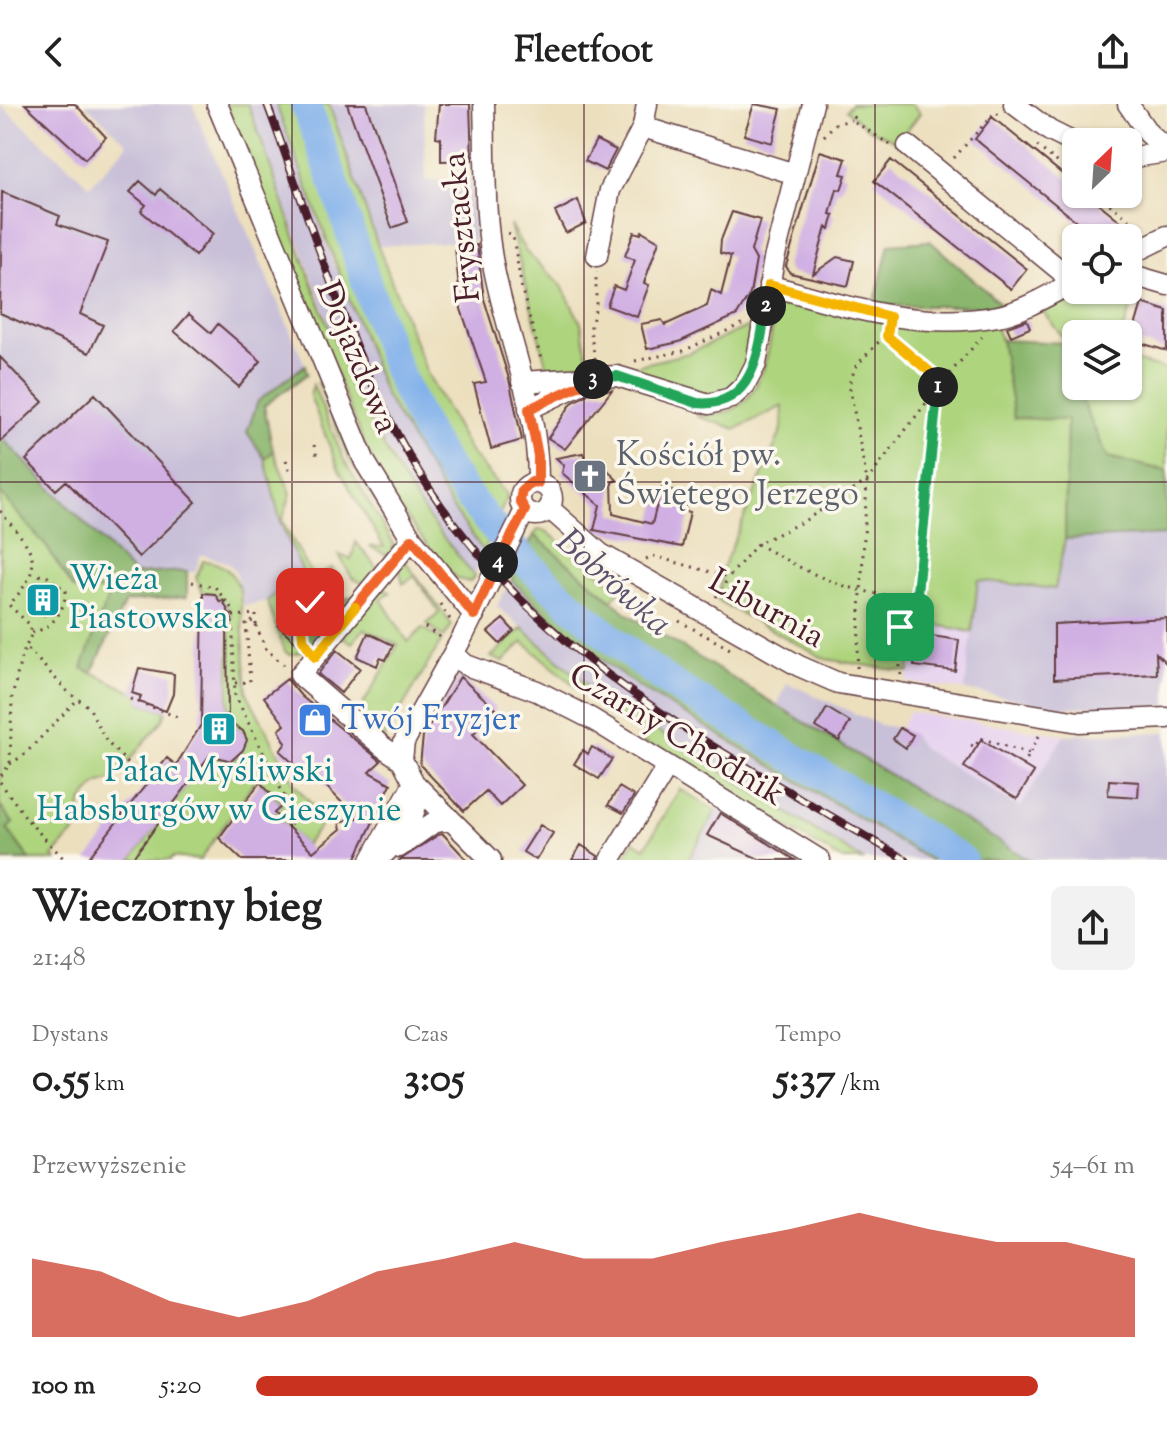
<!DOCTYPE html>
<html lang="pl">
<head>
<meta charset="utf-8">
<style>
  :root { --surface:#fff; --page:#f2f2f2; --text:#222; --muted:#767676; --accent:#c8321e }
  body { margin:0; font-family:"Sorts Mill Goudy",serif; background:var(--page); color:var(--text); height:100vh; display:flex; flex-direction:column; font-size:30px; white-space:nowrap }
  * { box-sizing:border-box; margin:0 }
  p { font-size:26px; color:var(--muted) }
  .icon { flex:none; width:44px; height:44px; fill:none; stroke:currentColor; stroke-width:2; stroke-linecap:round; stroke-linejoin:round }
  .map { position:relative; height:756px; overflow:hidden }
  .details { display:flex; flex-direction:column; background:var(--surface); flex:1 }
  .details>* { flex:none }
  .needle { width:52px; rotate:25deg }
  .tools { position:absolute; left:1062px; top:24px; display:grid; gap:16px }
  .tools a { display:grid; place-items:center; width:80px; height:80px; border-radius:12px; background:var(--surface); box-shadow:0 2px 6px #0004; font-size:40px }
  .pin { position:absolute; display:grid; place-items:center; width:68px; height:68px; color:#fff; margin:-34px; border-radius:16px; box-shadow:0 4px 12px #0006 }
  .km { position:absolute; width:40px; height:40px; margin:-20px; border-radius:50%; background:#222; color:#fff; font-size:22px; line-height:40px; text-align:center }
  .round { display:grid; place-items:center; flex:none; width:84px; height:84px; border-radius:12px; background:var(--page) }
  .overview { display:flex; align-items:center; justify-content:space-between; height:136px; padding:0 32px }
  h1 { font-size:44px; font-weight:800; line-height:60px }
  .stats { display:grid; grid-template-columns:repeat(3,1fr); gap:12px; height:136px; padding:8px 32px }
  .stats div { display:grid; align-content:center }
  .stats b { font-size:40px; font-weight:800 }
  .stats small { font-size:22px; font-weight:400 }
  .stats p { font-size:22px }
  .chart { height:224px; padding:16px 32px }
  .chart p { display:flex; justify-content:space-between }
  .chart svg { width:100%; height:144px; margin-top:8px; fill:var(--accent); opacity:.7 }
  ul { padding:0 32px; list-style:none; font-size:26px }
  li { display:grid; grid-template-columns:128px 96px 1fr; align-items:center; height:60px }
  li i { height:20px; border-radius:10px; background:var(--accent) }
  header { display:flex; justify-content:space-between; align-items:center; height:104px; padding:0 32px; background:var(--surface); font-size:36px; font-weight:800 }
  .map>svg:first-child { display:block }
  .built { fill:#e6d2f0 }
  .industrial { fill:#c8bfd8 }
  .green { fill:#aed47e; stroke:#7c7a54; stroke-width:2 }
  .forest { fill:#8ab66d; stroke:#6a6a4c; stroke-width:2 }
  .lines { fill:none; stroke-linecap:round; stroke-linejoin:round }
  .river { stroke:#81b0eb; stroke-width:30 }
  .building { fill:#d0afe3 }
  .minor-casing { stroke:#623c41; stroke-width:23 }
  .path { stroke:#623c41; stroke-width:3; stroke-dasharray:2 6; stroke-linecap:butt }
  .minor { stroke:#fff; stroke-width:20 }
  .rail-casing { stroke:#4a1f2b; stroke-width:8 }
  .rail { stroke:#fbf7ec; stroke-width:5; stroke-dasharray:15; stroke-linecap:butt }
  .split-1-casing { stroke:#fff; stroke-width:16 }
  .split-2-casing { stroke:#fff; stroke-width:16 }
  .split-3-casing { stroke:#fff; stroke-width:16 }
  .split-4-casing { stroke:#fff; stroke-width:16 }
  .split-5-casing { stroke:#fff; stroke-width:16 }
  .split-6-casing { stroke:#fff; stroke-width:16 }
  .split-1 { stroke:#22a559; stroke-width:10 }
  .split-2 { stroke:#f5b400; stroke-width:10 }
  .split-3 { stroke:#22a559; stroke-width:10 }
  .split-4 { stroke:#f0652b; stroke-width:10 }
  .split-5 { stroke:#f0652b; stroke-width:10 }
  .split-6 { stroke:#f5b400; stroke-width:10 }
  .grid { fill:none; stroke:#4a1f2b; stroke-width:2; stroke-opacity:0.55 }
  .labels { text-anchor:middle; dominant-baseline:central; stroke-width:7; stroke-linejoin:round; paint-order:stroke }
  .street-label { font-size:34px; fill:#4a1f2b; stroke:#fbf7ec }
  .worship-label { font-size:34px; fill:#5b616d; stroke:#fbf7ec; text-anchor:start }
  .culture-label { font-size:34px; fill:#0d838f; stroke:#fbf7ec; text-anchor:start }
  .shop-label { font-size:34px; fill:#366cbe; stroke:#fbf7ec; text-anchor:start }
  .water-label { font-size:36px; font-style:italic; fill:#5d526e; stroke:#fbf7ec }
</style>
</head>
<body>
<header><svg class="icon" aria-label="back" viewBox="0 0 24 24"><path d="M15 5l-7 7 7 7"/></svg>Fleetfoot<svg class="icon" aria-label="share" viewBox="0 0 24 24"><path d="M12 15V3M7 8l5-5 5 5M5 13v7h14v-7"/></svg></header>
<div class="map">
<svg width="1167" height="756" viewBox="0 0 1167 756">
  <rect width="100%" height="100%" fill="#fbf7ec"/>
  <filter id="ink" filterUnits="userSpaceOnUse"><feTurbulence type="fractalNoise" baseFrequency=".0125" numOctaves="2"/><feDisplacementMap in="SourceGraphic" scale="16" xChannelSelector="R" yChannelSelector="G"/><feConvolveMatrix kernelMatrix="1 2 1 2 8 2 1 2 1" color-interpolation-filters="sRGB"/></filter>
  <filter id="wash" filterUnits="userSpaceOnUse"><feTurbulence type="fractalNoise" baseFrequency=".006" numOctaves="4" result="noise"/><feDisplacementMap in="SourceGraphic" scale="32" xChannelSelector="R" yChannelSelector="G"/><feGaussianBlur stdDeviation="1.8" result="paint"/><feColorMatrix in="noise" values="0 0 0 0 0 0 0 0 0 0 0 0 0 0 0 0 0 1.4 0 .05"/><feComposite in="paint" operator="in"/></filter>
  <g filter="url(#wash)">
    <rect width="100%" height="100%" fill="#ecdfbe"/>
    <path class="built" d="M922,518L972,528L965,586L907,578L916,521Z
      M909,608L1064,631L1020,705L923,645L913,631L900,624Z"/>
    <path class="industrial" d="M0,0L90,82L128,40L85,0H192L305,261L258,297L247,328L269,361L281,420L302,467L267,497L244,502L236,468L228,459L204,451H201L195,468L134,470L0,332Z
      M248,0H276L334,161L451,402L484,448L474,472L418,399L375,323L332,227Z
      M329,0H424L426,77L471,74L474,137L378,142Z
      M1167,431V602L1059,603L965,586L978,476L1054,485L1065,435Z
      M511,476L575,536L639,583L930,756H863L594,587L497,502Z
      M787,579L880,621L900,624L913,631L923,645L1020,704L1064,631L1167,628V756H1029L776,604Z
      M719,702L807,756H688Z"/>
    <path class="green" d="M225,0H248C298,134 338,280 418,399C435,425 456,448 474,472L470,478L458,475L446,465L398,403L367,346Z
      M276,0H297C332,104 361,223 415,320C437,359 463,394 491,430L484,448L451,402L385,291Z
      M309,0H329L378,142L427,269L470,348L508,392L496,417C482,398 463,379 451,359C390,249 352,118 309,0Z
      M851,0H912L920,9L898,38L867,24L846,6Z
      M510,121L526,148L562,182L581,219L589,260L553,266L546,260Z
      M1128,183L1136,188L1122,230H1076V243L1067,239L1042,206L1079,186H1128Z
      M777,195L820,207L912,219L993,216L1001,236L1067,316L1065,435L1055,485L978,476L972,528L922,518L916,520L909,568L825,555L718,497L723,463L782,325L783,302L736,325L696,312C706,311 719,311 728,308C769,292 770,231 777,195Z
      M756,219C753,242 743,295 709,293C690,292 656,276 637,269L639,261L689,249Z
      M1128,255L1167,266V367L1107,353L1081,295L1084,282H1128Z
      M318,279L326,282L398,428L397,434L349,355Z
      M313,281L344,356L394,441L388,452L369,442L384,443L339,366L310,292Z
      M273,347L291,389L282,417L313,473L332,464L339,474L320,485L302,501L298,497L276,521L306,547L289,551L284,546L267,497L302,466L281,420L265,355Z
      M0,389L46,442L74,485L110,487L83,564L141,592L140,598L166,607L163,616L114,675L97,680L87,691L81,700L79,723L53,752L56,756H30L7,724L13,719L0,702Z
      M538,426L546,427L620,485L612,496L534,431Z
      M356,438L377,464L368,478L362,479L352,474L339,451L351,455Z
      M203,457C223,458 233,468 240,486L247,589L295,681L325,716L305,741L274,709L282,701L260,678L261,668L200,756L173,753L170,756H131L210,651L231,657L240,651L246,636L243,627L228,619L230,507L215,490L203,489L196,474Z
      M405,457L452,521L444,533L427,520L439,509L415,472L403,480L399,464Z
      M383,483L390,488L381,495L408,538L423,524L442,536L383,636L355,614L398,541L364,525L352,539L343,533Z
      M522,524L594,587L863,756H843L643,638L647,630L580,586L523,538L503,558L491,553Z
      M680,685L716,707L688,756H623L634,737L645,744Z"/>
    <path class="forest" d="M930,137L1003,202H874L889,140Z
      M1001,236L1067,239L1076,243V282H1084L1081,295L1107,353L1167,367V431L1065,435L1067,316L1014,314Z
      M305,261L307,270L264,302L273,347L265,355L247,328L258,297Z
      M0,332L134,470L187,467V493L125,498L92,569L82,564L110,487L74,485L46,442L0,389Z
      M534,431L628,510L1029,756H930L639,583L575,536L511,476Z
      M324,489L331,498L351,493L310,545L305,536L304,508Z
      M0,702L13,719L7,725L30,756H0Z"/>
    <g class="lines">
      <path class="river" d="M305,0C353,114 379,259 446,362C502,446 586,518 667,577L962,756"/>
    </g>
    <g id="blocks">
      <path class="building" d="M25,0H75L106,33L85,55Z
        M347,0H366L408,118L392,124Z
        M439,0H470L472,56L441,57V34L436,33Z
        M754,0L781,5L772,39L744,31Z
        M992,13L1076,81V90H1087L1129,124L1120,134H1097L975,35Z
        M596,36L616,46L605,67L585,57Z
        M820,47L846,55L841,70L846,71L841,86L837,85L830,110L834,111L830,125L826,123L813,170L837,153L854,157L848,182L790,169L786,162Z
        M891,56L1027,165L1011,185L874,77Z
        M140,77L156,91L160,85L213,130L195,152L141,107L146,101L130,88Z
        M2,88L60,112L57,120L108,138L80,210L103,221L89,249L0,209Z
        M578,96L586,119L566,129L555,108Z
        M732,108L760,116L751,147L756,156L750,190L737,211L679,238L647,245L641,220L662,216L665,221L707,202L711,186L721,191L731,152L720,149L721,136Z
        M642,127L659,137L644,179L649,181L637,213L607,202L614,182L624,186L635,156L625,152L634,128L641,130Z
        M477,141L484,195L509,275L522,336L491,345L474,280L486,278L461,205L455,143Z
        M1142,199L1167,207V247L1131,236Z
        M189,210L211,229L218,220L261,257L239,283L174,227Z
        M1027,216L1030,224L1011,232L1007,223Z
        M0,253L43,298L0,338Z
        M612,286L565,345L548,334L572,299L593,287Z
        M95,290L196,398L139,453L66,377L56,386L26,356Z
        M583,349L590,367L599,356L617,376L612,378L613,410L652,420L661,384L689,390L685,407L690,408L682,443L594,426L600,401L562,369L564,361L556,354Z
        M41,482L57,495L44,511L28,498Z
        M203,489L215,490L220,498L223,496L232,516L227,517L228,618L243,627L247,636L243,646L231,657L210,651L131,756H87L167,654L176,661L201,621Z
        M299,499L300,541L278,522Z
        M1167,514V560L1156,549L1157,570L1054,575V520Z
        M503,515L514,527L500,540L488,528Z
        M368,529L393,541L386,556L380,554L377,562L357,553Z
        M918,530L959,536L955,567L914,562Z
        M337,546L360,564L341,589L318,570Z
        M139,564L174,570L173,590L166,607L139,598L141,592L132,589Z
        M460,573L496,605L473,630L522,681L500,702L486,687L464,707L420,661L423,632Z
        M287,575L301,592L381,657L369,668L391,680L355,756H242L219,734L260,678L282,702L274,709L313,748L341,725L339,718L357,714L318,674L313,678L280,647L286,639L279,626L285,621L264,593Z
        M827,604L850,618L839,637L816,623Z
        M900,624L913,631L906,644L893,635Z
        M981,636L1034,668L1017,695L964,663Z
        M592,643L612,655L599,675L574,660L583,646L588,650Z
        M1109,676L1139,678L1138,693L1108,691Z
        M619,683L634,692L623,709L608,701Z
        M720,709L795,756H761L707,731Z
        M540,721L553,729L536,756L523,748Z
        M443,730L467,756H400L438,731Z
        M581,741L598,752L597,756H572Z"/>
    </g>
  </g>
  <g filter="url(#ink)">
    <use href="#blocks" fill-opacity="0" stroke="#623c41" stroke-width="2"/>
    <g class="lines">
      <g class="minor-casing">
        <path id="minor" d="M217,0L365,358L412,435L474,511
          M484,0C486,54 483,111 494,165C508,236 539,306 538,379
          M1014,0L1050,27L1076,40
          M1128,0L1148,29L1167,46
          M643,23L795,70
          M908,42L1061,167L1070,180
          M1128,54L1167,48
          M1128,151L1167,132
          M597,152L610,86L643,23L647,0
          M1128,165L1136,172L1167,181
          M769,181C843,202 919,227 998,212C1024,207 1052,189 1076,177
          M522,278L617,272L709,300L731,294L745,281L756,260L774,155L813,0
          M529,305L583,279
          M520 395a16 16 0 1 1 32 0a16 16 0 1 1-32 0Z
          M550,405L601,450L799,562L838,579L1079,618L1167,614
          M453,550L466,561L537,587L592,615L820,756
          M402,656L383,643L300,571L412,435
          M399,743L433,719L450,715
          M386,748L412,714L421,686
          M371,756L414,679
          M491,756L414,679L402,656L404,638L463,532L525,406
          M610,756L667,663"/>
      </g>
      <path class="path" d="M854,12L852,16L892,42
        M824,32L835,20L851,16
        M1037,42L1076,73
        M954,54L995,8L1000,12
        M1097,90L1141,125
        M508,129L513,133L522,186L542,259
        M887,232L942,278
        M595,255L590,226L596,202V168
        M635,257L683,247L744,219
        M314,341L317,353
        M286,356L290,368
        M513,391L519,376
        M0,407C33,448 49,457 9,501L30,521L32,529L21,554L12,594L10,660L0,673
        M757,440C818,474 842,487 913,495
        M646,455L653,452L729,473L757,440L804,417L867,377L942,278L982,233
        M192,478L215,483L232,505L235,591L294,712L289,725
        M716,493L729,473
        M440,500L451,517
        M233,512L256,510V523
        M679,517L732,546
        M425,523L441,534
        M32,529C53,523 64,508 66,487L48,473L33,470
        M305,538L301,507L325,485L346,474
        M28,545L69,589L89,603L106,637L135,667
        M857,564L867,377L849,280L856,262L888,228
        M901,571L898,546L900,523L917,488L936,288
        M235,579L250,578L246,518L254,517L266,545L284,561
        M130,595L178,613
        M971,641L975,643L980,634L1030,650
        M10,660L24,651L78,595
        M1023,662L1040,630
        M0,678L30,719L65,756"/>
      <use href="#minor" class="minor"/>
      <g class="rail-casing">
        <path id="rail" d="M267,0C311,118 347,244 410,353C525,552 716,643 906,756"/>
      </g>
      <use href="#rail" class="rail"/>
    </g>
  </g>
  <g class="lines" filter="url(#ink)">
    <g class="split-1-casing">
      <path id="split-1" d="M900,523L917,488L938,283"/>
    </g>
    <g class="split-2-casing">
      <path id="split-2" d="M766,202L769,181L890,213L887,232L942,278L938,283"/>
    </g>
    <g class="split-3-casing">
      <path id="split-3" d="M593,275L617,272L697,299C754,305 760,245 766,202"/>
    </g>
    <g class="split-4-casing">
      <path id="split-4" d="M498,458L525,406L520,397L522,386L532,378L538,379V352L529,305L593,275"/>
    </g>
    <g class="split-5-casing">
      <path id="split-5" d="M355,503L412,435L474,511L498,458"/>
    </g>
    <g class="split-6-casing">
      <path id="split-6" d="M310,498L301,507L303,535L315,553L355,503"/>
    </g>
    <use href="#split-1" class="split-1"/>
    <use href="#split-2" class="split-2"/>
    <use href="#split-3" class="split-3"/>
    <use href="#split-4" class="split-4"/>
    <use href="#split-5" class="split-5"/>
    <use href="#split-6" class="split-6"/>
  </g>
  <path class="grid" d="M292,0V756M584,0V756M875,0V756M0,378H1167"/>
  <defs>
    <g id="church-square" transform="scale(1.8)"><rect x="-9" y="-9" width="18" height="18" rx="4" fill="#6b7280" stroke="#fbf7ec"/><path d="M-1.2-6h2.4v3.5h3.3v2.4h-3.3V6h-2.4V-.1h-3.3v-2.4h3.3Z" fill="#fff"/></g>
    <g id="building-square" transform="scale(1.8)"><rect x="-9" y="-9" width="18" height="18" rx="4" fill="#0f9aa8" stroke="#fbf7ec"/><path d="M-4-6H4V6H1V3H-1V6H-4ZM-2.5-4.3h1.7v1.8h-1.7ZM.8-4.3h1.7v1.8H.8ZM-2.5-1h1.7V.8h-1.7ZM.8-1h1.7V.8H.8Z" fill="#fff"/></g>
    <g id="shop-square" transform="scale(1.8)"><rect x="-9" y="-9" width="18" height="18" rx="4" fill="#3f7fe0" stroke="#fbf7ec"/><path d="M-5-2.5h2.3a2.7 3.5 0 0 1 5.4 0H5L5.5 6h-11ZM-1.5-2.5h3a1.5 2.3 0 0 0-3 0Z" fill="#fff"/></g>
  </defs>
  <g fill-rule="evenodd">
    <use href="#church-square" x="590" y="372"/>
    <use href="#building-square" x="43" y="496"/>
    <use href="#shop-square" x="315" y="616"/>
    <use href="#building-square" x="219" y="625"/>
  </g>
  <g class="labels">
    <g class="street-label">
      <text transform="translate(463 123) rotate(-96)">Frysztacka</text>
      <text transform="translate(356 254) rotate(67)">Dojazdowa</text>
      <text transform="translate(766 506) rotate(29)">Liburnia</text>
      <text transform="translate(676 632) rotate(31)">Czarny Chodnik</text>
    </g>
    <g class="worship-label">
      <text x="616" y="352">Kościół pw.<tspan x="616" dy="39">Świętego Jerzego</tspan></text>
    </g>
    <g class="culture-label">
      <text x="69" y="476">Wieża<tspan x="69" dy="39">Piastowska</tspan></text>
      <text x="219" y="668" text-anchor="middle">Pałac Myśliwski<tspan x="219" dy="39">Habsburgów w Cieszynie</tspan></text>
    </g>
    <g class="shop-label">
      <text x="341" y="616">Twój Fryzjer</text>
    </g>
    <g class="water-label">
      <text transform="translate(613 480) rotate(42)">Bobrówka</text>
    </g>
  </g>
</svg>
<div class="tools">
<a><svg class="needle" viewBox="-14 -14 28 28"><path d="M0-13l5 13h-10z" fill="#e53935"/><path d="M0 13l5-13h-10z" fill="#767676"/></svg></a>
<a><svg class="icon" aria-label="locate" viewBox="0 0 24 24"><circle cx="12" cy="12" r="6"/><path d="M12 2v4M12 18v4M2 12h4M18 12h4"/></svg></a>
<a><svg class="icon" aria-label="layers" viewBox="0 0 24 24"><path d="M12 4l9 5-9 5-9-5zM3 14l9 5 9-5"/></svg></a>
</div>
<div class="pin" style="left:900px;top:523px;background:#1e9e55"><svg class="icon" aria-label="arrive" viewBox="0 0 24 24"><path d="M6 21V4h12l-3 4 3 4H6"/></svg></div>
<div class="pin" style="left:310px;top:498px;background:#d93025"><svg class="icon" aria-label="check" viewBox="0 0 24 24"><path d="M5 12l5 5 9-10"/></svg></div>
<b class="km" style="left:938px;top:283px">1</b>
<b class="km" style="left:766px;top:202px">2</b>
<b class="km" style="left:593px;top:275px">3</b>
<b class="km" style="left:498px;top:458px">4</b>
</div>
<section class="details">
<div class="overview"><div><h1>Wieczorny bieg</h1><p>21:48</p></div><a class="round"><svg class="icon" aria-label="share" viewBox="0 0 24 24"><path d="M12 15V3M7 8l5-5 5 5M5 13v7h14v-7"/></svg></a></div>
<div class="stats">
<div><p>Dystans</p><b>0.55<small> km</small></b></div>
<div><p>Czas</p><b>3:05</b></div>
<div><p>Tempo</p><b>5:37<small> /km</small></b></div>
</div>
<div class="chart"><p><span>Przewyższenie</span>54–61 m</p>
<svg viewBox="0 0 160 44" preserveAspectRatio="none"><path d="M0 44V20L10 24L20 33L30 38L40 33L50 24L60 20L70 15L80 20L90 20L100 15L110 11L120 6L130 11L140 15L150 15L160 20V44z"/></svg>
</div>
<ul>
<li><b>100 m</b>5:20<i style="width:89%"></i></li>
</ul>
</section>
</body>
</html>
